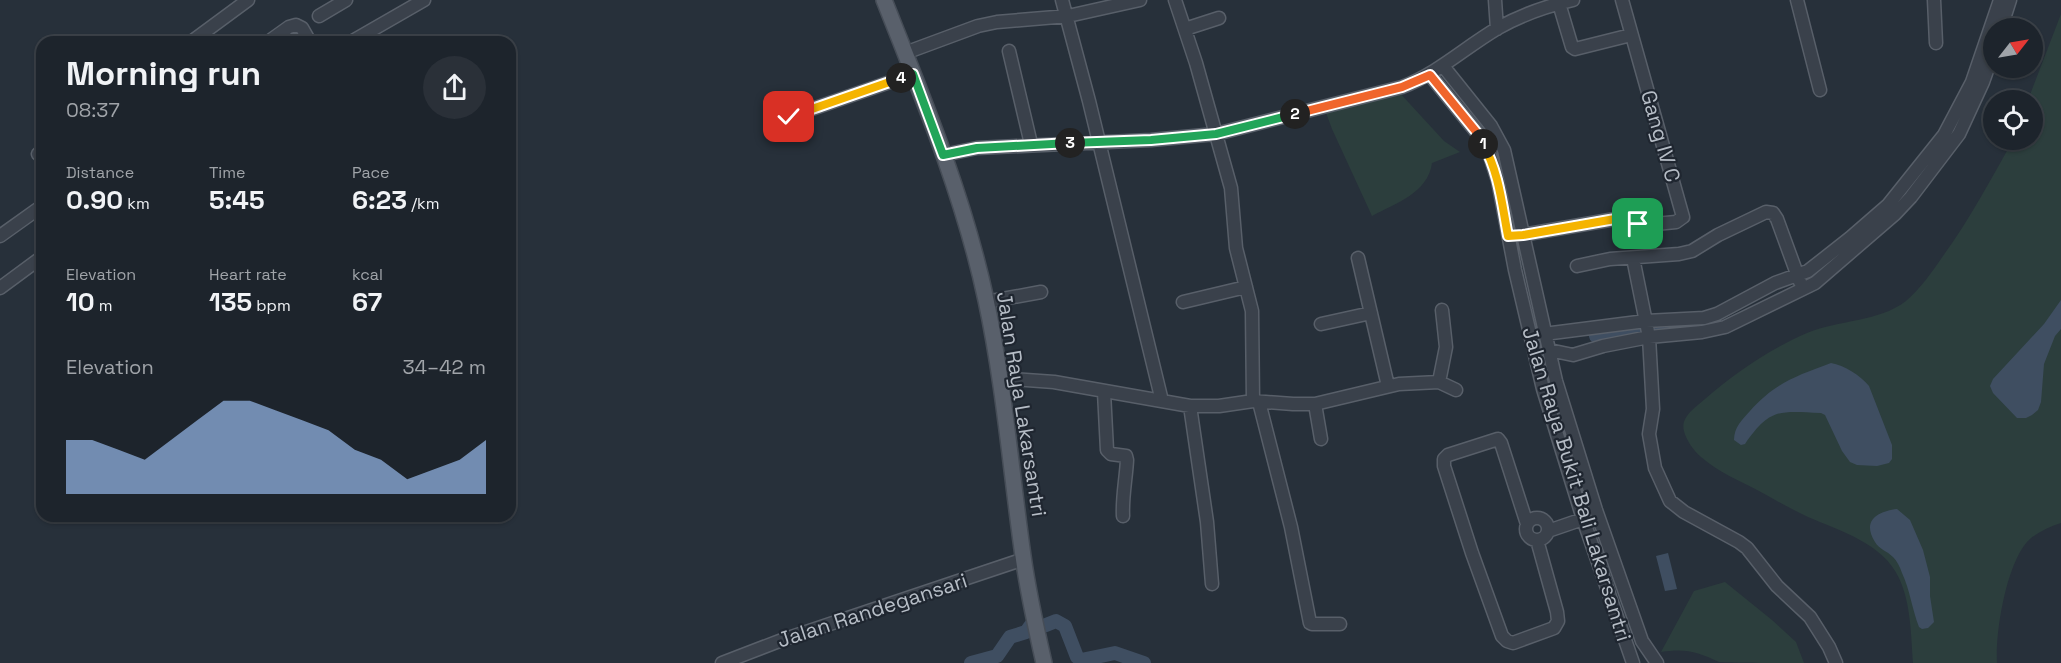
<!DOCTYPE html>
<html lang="en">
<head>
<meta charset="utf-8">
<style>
  :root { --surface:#1d242c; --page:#2a3038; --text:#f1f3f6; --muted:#a0a4a9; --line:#3b4148; --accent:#97b9ea }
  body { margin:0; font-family:"Space Grotesk",sans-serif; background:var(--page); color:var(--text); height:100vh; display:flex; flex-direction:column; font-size:22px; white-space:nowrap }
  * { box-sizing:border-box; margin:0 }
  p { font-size:20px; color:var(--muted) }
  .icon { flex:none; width:33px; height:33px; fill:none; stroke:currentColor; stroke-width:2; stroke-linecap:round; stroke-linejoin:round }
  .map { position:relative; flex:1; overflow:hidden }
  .side { position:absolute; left:36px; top:36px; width:480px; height:486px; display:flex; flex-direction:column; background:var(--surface); border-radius:18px; box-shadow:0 2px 4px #0004,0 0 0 2px var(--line) }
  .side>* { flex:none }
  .needle { width:39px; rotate:59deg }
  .fabs { position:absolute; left:1983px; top:18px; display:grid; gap:12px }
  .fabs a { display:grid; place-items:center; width:60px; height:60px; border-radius:50%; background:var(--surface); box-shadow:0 2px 4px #0004,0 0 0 2px var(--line); font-size:30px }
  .pin { position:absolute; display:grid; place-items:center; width:51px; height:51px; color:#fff; margin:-26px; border-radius:12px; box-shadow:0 3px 9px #0006 }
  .km { position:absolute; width:30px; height:30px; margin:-15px; border-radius:50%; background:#222; color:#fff; font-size:16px; line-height:30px; text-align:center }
  .round { display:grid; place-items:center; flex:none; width:63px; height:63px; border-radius:32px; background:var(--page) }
  .overview { display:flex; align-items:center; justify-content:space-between; height:102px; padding:0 30px }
  h1 { font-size:33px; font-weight:600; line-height:45px }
  .metrics { display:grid; grid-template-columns:repeat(3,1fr); gap:9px; height:102px; padding:6px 30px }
  .metrics div { display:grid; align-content:center }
  .metrics b { font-size:26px; font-weight:600 }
  .metrics small { font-size:16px; font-weight:400 }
  .metrics p { font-size:16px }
  .chart { height:168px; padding:12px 30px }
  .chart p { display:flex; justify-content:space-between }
  .chart svg { width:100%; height:108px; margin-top:6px; fill:var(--accent); opacity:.7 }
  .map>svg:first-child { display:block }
  .green { fill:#2c3e3d }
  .water { fill:#3f4e61 }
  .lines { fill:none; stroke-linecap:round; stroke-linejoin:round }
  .river { stroke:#3f4e61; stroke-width:14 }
  .minor-casing { stroke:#585f69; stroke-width:15 }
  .major-casing { stroke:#464d57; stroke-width:18 }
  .minor { stroke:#3a414b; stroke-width:12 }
  .major { stroke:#59606b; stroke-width:15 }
  .split-1-casing { stroke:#fff; stroke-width:12 }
  .split-2-casing { stroke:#fff; stroke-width:12 }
  .split-3-casing { stroke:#fff; stroke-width:12 }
  .split-4-casing { stroke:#fff; stroke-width:12 }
  .split-5-casing { stroke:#fff; stroke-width:12 }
  .split-1 { stroke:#f5b400; stroke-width:8 }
  .split-2 { stroke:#f0652b; stroke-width:8 }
  .split-3 { stroke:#22a559; stroke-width:8 }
  .split-4 { stroke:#22a559; stroke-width:8 }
  .split-5 { stroke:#f5b400; stroke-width:8 }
  .labels { text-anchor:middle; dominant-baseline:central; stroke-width:4.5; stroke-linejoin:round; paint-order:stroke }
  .street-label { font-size:21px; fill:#b6bdc6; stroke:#1f2630 }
</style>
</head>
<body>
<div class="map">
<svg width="2061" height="663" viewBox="0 0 2061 663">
  <rect width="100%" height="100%" fill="#27303a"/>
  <path class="green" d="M2061,14V523C2051,526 2040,531 2031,538C2007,558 1995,632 1997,663H1913C1911,635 1911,604 1899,578C1883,543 1840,531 1808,517C1791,509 1775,500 1759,491C1740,481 1718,472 1701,457C1694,451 1686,440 1684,431C1680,417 1696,407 1705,399C1736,372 1770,349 1807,333C1838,320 1879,322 1906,301C1921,288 1932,272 1943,256C1970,219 1991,179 2013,140H2032V100H2028Z
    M1398,91L1444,141L1460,152L1432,163C1428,193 1396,203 1372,216L1332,129L1325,110Z
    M1725,582L1772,620L1796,642L1804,663C1791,663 1726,663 1719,662C1698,652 1686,648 1661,652L1694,591Z"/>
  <path class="water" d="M2061,300V329L2055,336L2044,364L2041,402L2038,410L2032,415L2026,418H2017L1993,393L1990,386L1993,379L2044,324Z
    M1831,363C1844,365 1861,376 1869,386L1892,445V459L1889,463L1877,466L1857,465L1850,462L1842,451L1825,415L1821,413C1779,411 1770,408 1745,444L1741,445L1734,440C1734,427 1742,420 1750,411C1775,383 1796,376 1831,363Z
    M1897,509L1910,520L1923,550L1930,577V596L1934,622L1928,628L1922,629L1919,627C1912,609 1910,590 1902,573C1900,567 1897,561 1893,557C1887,551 1879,549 1875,542C1861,520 1879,511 1897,509Z
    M1668,553L1677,589L1665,591L1656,556Z"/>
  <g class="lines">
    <path class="river" d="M1656,328L1689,323
      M1596,336L1638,330
      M1540,346L1551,378
      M1046,625L1056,621L1065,626L1077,657L1081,660L1115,653L1144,663
      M971,663L997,656L1010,637L1026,632L1031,625L1036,624"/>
    <g class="minor-casing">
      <path id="minor" d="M1062,0L1089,101L1162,401
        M1175,0L1196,63L1231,188L1236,248L1252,311L1253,401
        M1495,0L1497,29
        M1558,0L1572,47L1575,49L1631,35
        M1797,0L1820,90
        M1934,0L1936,43
        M319,16L346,0
        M2001,28L2010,0
        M1185,29L1219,18
        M191,42L248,0
        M268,42L289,27L296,25L302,28L310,42
        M351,42L424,0
        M1009,51L1031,144
        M905,53L978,26L997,22L1068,16L1140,0
        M1443,66L1491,126L1504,150L1556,381L1596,510L1642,641L1657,663
        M1430,75L1478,134L1490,156L1498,181L1515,270L1543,389L1583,519L1633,663
        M789,117L913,74
        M38,154L42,151
        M943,155L977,148L1151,140L1216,134L1402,87C1440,72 1464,48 1498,28C1521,15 1547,6 1573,0
        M0,236L42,206
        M1516,236L1615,219L1645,225L1676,222L1683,217L1622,0
        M1358,258L1388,386
        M1633,258L1649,337L1653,409L1649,434L1655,468L1670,501L1684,512L1739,542L1747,548L1777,586L1810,617L1829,647L1836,663
        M1577,266L1610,259L1679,254L1692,251L1718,235L1766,212L1773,213L1777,219L1800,282
        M0,288L42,257
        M986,302L1041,292
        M1183,302L1246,287
        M1321,324L1371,313
        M1544,334L1646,321L1704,318L1717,314L1775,283L1808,271L1850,238L1888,205L1944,135L1972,82L2000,0
        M1549,350L1573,355L1603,346L1649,337L1702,332L1725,327L1815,283L1895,214L1911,197L1959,134L1983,82L1994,51
        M999,378L1054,382L1190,406H1219L1253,401L1293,404H1315L1399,384L1439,382L1456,390
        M1439,382L1446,347L1442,310
        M1104,392L1107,450L1111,454L1126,456L1127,460C1126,479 1122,497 1123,516
        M1259,402L1291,527L1310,623L1312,624H1340
        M1315,404L1321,439
        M1190,406L1207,522L1212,584
        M1526 529a11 11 0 1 1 22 0a11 11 0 1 1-22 0Z
        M1527,524L1501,443L1498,439L1448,455L1444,459V466L1472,553L1502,636L1507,641L1513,643L1554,628L1558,621L1557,612L1537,540
        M1548,531L1583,519
        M722,663L782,640L1024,559"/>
    </g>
    <g class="major-casing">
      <path id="major" d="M884,0C923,98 964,197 986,300C1004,384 1011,471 1023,556C1028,592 1036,628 1044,663"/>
    </g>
    <use href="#minor" class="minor"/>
    <use href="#major" class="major"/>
  </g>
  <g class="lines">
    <g class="split-1-casing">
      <path id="split-1" d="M1483,144C1499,172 1502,205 1508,236L1523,235L1615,219L1638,224"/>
    </g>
    <g class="split-2-casing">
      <path id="split-2" d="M1295,114L1402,87L1430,75L1478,134L1483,144"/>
    </g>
    <g class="split-3-casing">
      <path id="split-3" d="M1070,143L1151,140L1216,134L1295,114"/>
    </g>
    <g class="split-4-casing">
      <path id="split-4" d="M901,78L913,74L943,155L977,148L1070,143"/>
    </g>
    <g class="split-5-casing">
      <path id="split-5" d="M789,117L901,78"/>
    </g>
    <use href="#split-1" class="split-1"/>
    <use href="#split-2" class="split-2"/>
    <use href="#split-3" class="split-3"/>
    <use href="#split-4" class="split-4"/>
    <use href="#split-5" class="split-5"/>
  </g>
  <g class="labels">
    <g class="street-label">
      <text transform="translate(1661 136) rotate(74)">Gang IV C</text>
      <text transform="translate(1022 404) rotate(81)">Jalan Raya Lakarsantri</text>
      <text transform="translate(1577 484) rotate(73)">Jalan Raya Bukit Bali Lakarsantri</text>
      <text transform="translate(872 610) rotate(-18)">Jalan Randegansari</text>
    </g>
  </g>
</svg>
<div class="fabs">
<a><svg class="needle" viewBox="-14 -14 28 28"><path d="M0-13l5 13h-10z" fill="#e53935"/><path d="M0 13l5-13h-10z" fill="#a0a4a9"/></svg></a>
<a><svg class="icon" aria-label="locate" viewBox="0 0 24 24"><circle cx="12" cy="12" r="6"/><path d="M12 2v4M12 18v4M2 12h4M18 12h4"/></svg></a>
</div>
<div class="pin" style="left:1638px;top:224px;background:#1e9e55"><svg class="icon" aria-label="arrive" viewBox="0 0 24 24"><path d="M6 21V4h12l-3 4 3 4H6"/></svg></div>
<div class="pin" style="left:789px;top:117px;background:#d93025"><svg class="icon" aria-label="check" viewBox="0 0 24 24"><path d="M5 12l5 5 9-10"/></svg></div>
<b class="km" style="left:1483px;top:144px">1</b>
<b class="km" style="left:1295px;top:114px">2</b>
<b class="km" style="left:1070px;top:143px">3</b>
<b class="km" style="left:901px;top:78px">4</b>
<section class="side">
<div class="overview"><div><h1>Morning run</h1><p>08:37</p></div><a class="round"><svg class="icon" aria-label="share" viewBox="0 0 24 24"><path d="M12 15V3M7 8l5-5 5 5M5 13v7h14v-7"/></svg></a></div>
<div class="metrics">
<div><p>Distance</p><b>0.90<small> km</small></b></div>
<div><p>Time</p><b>5:45</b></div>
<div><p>Pace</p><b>6:23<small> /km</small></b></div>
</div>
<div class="metrics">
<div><p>Elevation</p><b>10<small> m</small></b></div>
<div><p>Heart rate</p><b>135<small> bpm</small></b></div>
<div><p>kcal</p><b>67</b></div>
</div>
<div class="chart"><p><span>Elevation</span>34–42 m</p>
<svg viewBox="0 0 160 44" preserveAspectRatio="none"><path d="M0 44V22L10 22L20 26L30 30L40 22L50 14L60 6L70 6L80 10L90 14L100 18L110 26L120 30L130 38L140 34L150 30L160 22V44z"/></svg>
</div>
</section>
</div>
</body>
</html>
